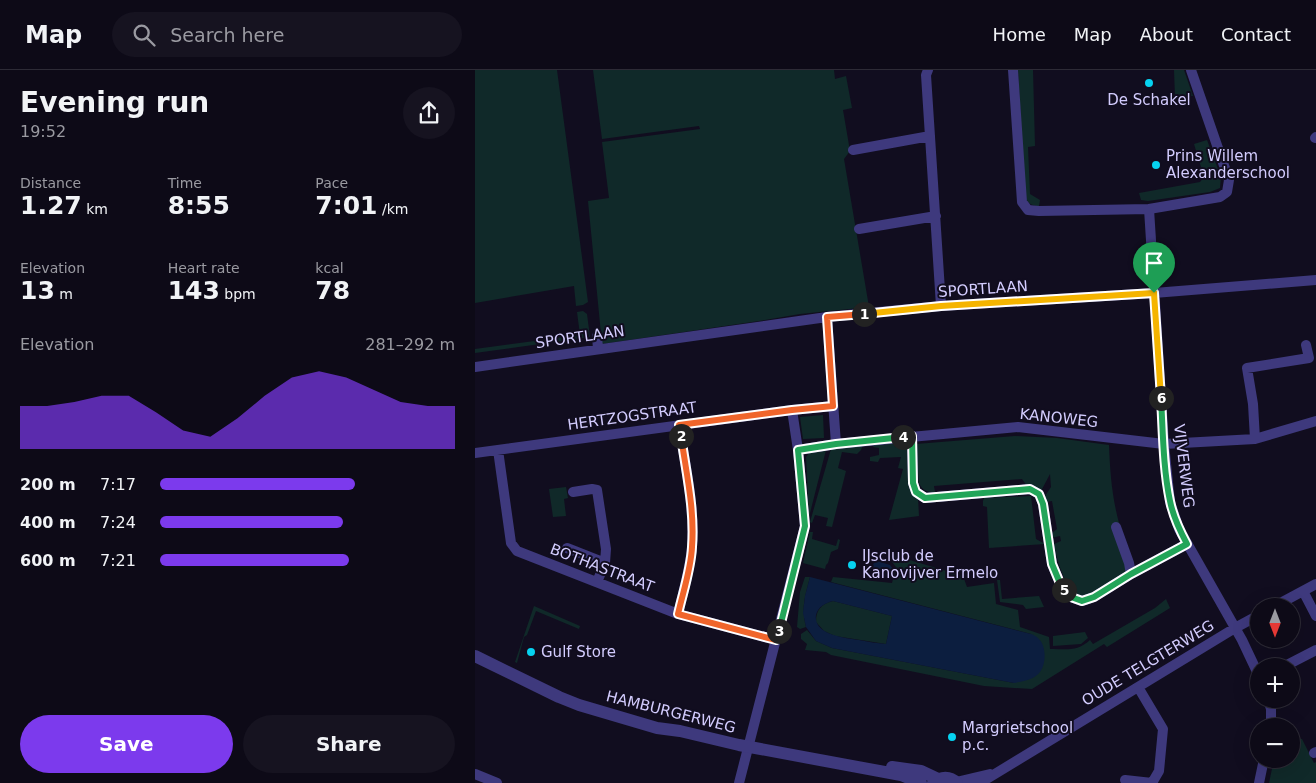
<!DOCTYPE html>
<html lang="en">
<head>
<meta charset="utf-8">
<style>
  :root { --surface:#0d0a17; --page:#161320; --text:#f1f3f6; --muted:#9a9aa1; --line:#2d2b36; --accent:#7c3aed }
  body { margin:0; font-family:"DejaVu Sans",sans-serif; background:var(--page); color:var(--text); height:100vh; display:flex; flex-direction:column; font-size:19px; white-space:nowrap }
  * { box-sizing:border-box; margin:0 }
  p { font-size:16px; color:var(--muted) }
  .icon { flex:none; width:28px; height:28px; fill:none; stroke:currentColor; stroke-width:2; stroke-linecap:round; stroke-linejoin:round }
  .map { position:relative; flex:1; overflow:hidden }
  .side { display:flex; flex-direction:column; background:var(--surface); width:475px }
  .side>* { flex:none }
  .needle { width:32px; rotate:180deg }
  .buttons { position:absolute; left:775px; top:528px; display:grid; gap:10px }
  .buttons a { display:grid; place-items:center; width:50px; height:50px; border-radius:50%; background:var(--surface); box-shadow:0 5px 20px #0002,0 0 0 1px var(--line); font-size:25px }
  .pin { position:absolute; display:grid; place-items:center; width:42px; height:42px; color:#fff; margin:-51px -21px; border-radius:50% 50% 50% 0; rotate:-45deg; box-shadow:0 0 5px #0007 }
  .pin .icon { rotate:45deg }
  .km { position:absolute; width:25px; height:25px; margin:-12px; border-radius:50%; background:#222; color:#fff; font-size:14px; line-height:25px; text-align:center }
  .round { display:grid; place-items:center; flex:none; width:52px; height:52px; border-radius:26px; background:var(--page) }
  .headline { display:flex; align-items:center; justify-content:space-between; height:85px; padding:0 20px }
  h1 { font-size:28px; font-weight:700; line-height:38px }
  .metrics { display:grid; grid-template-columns:repeat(3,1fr); gap:8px; height:85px; padding:5px 20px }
  .metrics div { display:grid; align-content:center }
  .metrics b { font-size:25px; font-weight:700 }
  .metrics small { font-size:14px; font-weight:400 }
  .metrics p { font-size:14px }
  .chart { height:140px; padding:10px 20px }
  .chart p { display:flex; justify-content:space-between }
  .chart svg { width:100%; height:90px; margin-top:5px; fill:var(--accent); opacity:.7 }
  .primary-button { display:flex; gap:10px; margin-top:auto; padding:10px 20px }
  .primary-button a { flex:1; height:58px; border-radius:30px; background:var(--accent); color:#fff; font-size:20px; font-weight:700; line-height:58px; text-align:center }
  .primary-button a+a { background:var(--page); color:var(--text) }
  ul { padding:0 20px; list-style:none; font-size:16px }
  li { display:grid; grid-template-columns:80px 60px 1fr; align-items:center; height:38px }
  li i { height:12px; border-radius:6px; background:var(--accent) }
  header { display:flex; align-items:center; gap:30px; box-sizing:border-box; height:70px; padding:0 25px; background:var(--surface); border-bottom:1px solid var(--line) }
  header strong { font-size:24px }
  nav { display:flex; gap:28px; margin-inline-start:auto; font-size:18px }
  .search { width:350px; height:45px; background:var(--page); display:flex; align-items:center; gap:12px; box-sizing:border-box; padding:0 18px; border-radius:28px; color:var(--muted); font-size:19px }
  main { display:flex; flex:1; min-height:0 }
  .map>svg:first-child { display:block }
  .green { fill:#102929 }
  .water { fill:#0c1e3f; fill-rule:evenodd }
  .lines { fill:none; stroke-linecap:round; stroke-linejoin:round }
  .minor { stroke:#3e397d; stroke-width:10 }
  .tertiary { stroke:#3e397d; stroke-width:12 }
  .split-1-casing { stroke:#fff; stroke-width:10 }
  .split-2-casing { stroke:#fff; stroke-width:10 }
  .split-3-casing { stroke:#fff; stroke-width:10 }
  .split-4-casing { stroke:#fff; stroke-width:10 }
  .split-5-casing { stroke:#fff; stroke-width:10 }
  .split-6-casing { stroke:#fff; stroke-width:10 }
  .split-7-casing { stroke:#fff; stroke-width:10 }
  .split-1 { stroke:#f5b400; stroke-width:6 }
  .split-2 { stroke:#f0652b; stroke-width:6 }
  .split-3 { stroke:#f0652b; stroke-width:6 }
  .split-4 { stroke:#22a559; stroke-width:6 }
  .split-5 { stroke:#22a559; stroke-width:6 }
  .split-6 { stroke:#22a559; stroke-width:6 }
  .split-7 { stroke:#f5b400; stroke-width:6 }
  .poi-dot { fill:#06d2f0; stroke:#110d1f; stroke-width:2 }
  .labels { text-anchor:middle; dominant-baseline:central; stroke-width:4; stroke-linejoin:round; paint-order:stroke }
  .poi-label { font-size:15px; fill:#d3ccfe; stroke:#110d1f; text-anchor:start }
  .street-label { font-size:15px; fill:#d3ccfe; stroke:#110d1f }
</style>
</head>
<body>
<header>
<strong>Map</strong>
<div class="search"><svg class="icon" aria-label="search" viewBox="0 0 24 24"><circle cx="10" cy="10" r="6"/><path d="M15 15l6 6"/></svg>Search here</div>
<nav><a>Home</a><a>Map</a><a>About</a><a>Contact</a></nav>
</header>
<main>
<section class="side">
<div class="headline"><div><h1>Evening run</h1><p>19:52</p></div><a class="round"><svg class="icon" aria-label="share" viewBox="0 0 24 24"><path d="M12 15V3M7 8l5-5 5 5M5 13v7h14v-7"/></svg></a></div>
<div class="metrics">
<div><p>Distance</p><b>1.27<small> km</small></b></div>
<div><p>Time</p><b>8:55</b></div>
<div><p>Pace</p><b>7:01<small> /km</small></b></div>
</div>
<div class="metrics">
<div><p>Elevation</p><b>13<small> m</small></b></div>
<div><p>Heart rate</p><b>143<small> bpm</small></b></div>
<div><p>kcal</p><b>78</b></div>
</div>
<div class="chart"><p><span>Elevation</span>281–292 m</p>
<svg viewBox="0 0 160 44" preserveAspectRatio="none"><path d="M0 44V23L10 23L20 21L30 18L40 18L50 26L60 35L70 38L80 29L90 18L100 9L110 6L120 9L130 15L140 21L150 23L160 23V44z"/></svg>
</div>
<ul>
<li><b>200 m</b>7:17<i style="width:66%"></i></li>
<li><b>400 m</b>7:24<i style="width:62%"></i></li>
<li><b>600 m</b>7:21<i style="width:64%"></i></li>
</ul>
<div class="primary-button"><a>Save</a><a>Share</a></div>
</section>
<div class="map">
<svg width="841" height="713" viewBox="0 0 841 713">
  <rect width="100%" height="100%" fill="#110d1f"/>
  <path class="green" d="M0,0H82L113,232L108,235L101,236L99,216L0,233Z
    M118,0H359L360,9L371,6L377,38L368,40L375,81L369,89L394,237L325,244L290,250L127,274L113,131L134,128L127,72L225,59L224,56L127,69Z
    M543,0H558L560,76L553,77L555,124L565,130L564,136C557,136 554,134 550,128Z
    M699,0H709L718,26L700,27Z
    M732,70L746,107L745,118L735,122L673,131L666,130L664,123L725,112L729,107L719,74Z
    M108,241L112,244L115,267L0,283V279L105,265L102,242Z
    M348,345L349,368L328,369L325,347Z
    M540,366L582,368L634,375C635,402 637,427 644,453L638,455L653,503C643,509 625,522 616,525C592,533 582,490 579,474L586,471L585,466L576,468V464L582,459L577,431L571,432L570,426L576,417L575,404L566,421L552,416L547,409L459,416L460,422C451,422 448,421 444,413L441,374Z
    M432,373L434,411L443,428L444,446L414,450L428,399L423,398L426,387L405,388L403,392L395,391V387L404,385V378L398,377L399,375Z
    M388,375L386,380L382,384L367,382L363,398L371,401L357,457L351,456L353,448L340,445L337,453L335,452L356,379Z
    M351,380L334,447L331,387L335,382Z
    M91,417L93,428L89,429L91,446L78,447L74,419Z
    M556,426L561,469L570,474L514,478L512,437L508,436V431L509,428Z
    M335,462H338L337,469L361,476L363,469L365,470L363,479L356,482L353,493L351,495L350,499L328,493Z
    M418,485L488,506L492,517L519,513L521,534L543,540L545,557L574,567L575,579C591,579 602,582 615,570L618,574L680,538L691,529L695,538L632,577L629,574L557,619L509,616L356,585L351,582L330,580L332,574L326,569V564L332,560L341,571L357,578L539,613L556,564L356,512L358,507L417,513L421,497L417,492Z
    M330,507H335C330,527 326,537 331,557L325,559L322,557L325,522Z
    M522,510H525L527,529L564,526L569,537L551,539L548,535L525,532Z
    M358,531L417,546L411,574L360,566L349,561L341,552C341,540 346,534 358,531Z
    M59,536L105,556L104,559L61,541L52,565L49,567L42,593L40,592Z
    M610,562L613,568L606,574L578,576V566Z
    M816,667L827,669L839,693L841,692V713H794L799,689H816Z"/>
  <path class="water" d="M402,491L415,495L418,499L417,505C409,509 401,507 395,500L398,494Z
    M335,507L556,564C559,565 561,566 563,568C572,576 571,594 565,602C559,610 548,611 539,613L357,578L341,571L331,557L328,543L330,526ZM358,531L417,546L411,574C402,573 393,572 384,570C371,568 338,565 341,545C343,537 350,533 358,531Z"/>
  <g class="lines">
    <path class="minor" d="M453,0L451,5L466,236
      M538,0L547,132L553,140L564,141L674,139L689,374L695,432L704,459L767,570L784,606
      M840,68L841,67
      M378,80L455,66
      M674,139L745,127L752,122L754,110L716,0
      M384,159L461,146
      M352,247L361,374
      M122,266L123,279
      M0,297L352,247L466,236L679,223L841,210
      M437,367L438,413L441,422L450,428L555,419L564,424L568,434L577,494L587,518L596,527L607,531L619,527L656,504L712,474
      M780,369L778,334L772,298L834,288L831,275
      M23,380L36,473L42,481L203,544L301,570
      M323,380L361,374L543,357L689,374L780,369L841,351
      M0,383L317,340
      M98,422L117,419L122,420L131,479L130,493L122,512
      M641,457L654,493L656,504
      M92,478L130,493
      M828,521L841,546
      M800,536L841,514
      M203,544C208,522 215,500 217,477C220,436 210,395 204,355
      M810,596L841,580
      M793,629L796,639V656
      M839,683L841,682
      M0,704L22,713
      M650,710L677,713L684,701L688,659L663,617
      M481,712L515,704
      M264,713L330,456L323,380L317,340L358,336
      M505,713L663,617L760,558L784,545
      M784,713L789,689"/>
    <path class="tertiary" d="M0,586L84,627L104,635L182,658L205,661L264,675L426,705L446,713
      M417,697L446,701L463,709
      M458,713C466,706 475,706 482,713"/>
  </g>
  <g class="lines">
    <g class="split-1-casing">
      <path id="split-1" d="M389,244L466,236L679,223"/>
    </g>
    <g class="split-2-casing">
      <path id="split-2" d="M206,366L204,355L317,340L358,336L352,247L389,244"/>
    </g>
    <g class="split-3-casing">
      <path id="split-3" d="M206,366C211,402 220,440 217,477C216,499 208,522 203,544L301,570L304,561"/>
    </g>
    <g class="split-4-casing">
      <path id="split-4" d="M304,561L330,456L323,380L361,374L428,367"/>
    </g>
    <g class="split-5-casing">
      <path id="split-5" d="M428,367L437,366L438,413L441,422L450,428L555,419L564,424L568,434L577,494L587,518L589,520"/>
    </g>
    <g class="split-6-casing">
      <path id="split-6" d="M589,520L596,527L607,531L619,527L656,504L712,474C705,461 698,446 695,431C688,397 688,362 686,328"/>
    </g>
    <g class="split-7-casing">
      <path id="split-7" d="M679,223L686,328"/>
    </g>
    <use href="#split-1" class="split-1"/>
    <use href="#split-2" class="split-2"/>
    <use href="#split-3" class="split-3"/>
    <use href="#split-4" class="split-4"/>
    <use href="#split-5" class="split-5"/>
    <use href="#split-6" class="split-6"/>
    <use href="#split-7" class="split-7"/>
  </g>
  <g class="poi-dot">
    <circle cx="674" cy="13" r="5"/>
    <circle cx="681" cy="95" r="5"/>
    <circle cx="377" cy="495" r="5"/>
    <circle cx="56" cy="582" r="5"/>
    <circle cx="477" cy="667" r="5"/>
  </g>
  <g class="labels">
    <g class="poi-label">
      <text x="674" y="30" text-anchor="middle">De Schakel</text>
      <text x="691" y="86">Prins Willem<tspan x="691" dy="17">Alexanderschool</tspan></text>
      <text x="387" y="486">IJsclub de<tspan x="387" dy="17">Kanovijver Ermelo</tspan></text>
      <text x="66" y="582">Gulf Store</text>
      <text x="487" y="658">Margrietschool<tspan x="487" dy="17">p.c.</tspan></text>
    </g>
    <g class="street-label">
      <text transform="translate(508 219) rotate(-4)">SPORTLAAN</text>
      <text transform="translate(105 267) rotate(-8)">SPORTLAAN</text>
      <text transform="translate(157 346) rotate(-8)">HERTZOGSTRAAT</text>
      <text transform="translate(584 348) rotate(6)">KANOWEG</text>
      <text transform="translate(709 396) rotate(83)">VIJVERWEG</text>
      <text transform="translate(127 498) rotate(21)">BOTHASTRAAT</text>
      <text transform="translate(673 593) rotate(-31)">OUDE TELGTERWEG</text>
      <text transform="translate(196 642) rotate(14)">HAMBURGERWEG</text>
    </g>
  </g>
</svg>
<div class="buttons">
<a><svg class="needle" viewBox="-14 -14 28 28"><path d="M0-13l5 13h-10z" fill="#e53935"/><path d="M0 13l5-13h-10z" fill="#9a9aa1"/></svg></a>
<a>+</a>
<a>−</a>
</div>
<div class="pin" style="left:679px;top:223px;background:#1e9e55"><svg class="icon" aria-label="arrive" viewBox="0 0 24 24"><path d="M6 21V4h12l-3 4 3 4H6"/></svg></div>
<b class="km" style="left:389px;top:244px">1</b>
<b class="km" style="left:206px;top:366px">2</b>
<b class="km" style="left:304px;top:561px">3</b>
<b class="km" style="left:428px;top:367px">4</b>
<b class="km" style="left:589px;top:520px">5</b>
<b class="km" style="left:686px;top:328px">6</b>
</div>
</main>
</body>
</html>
